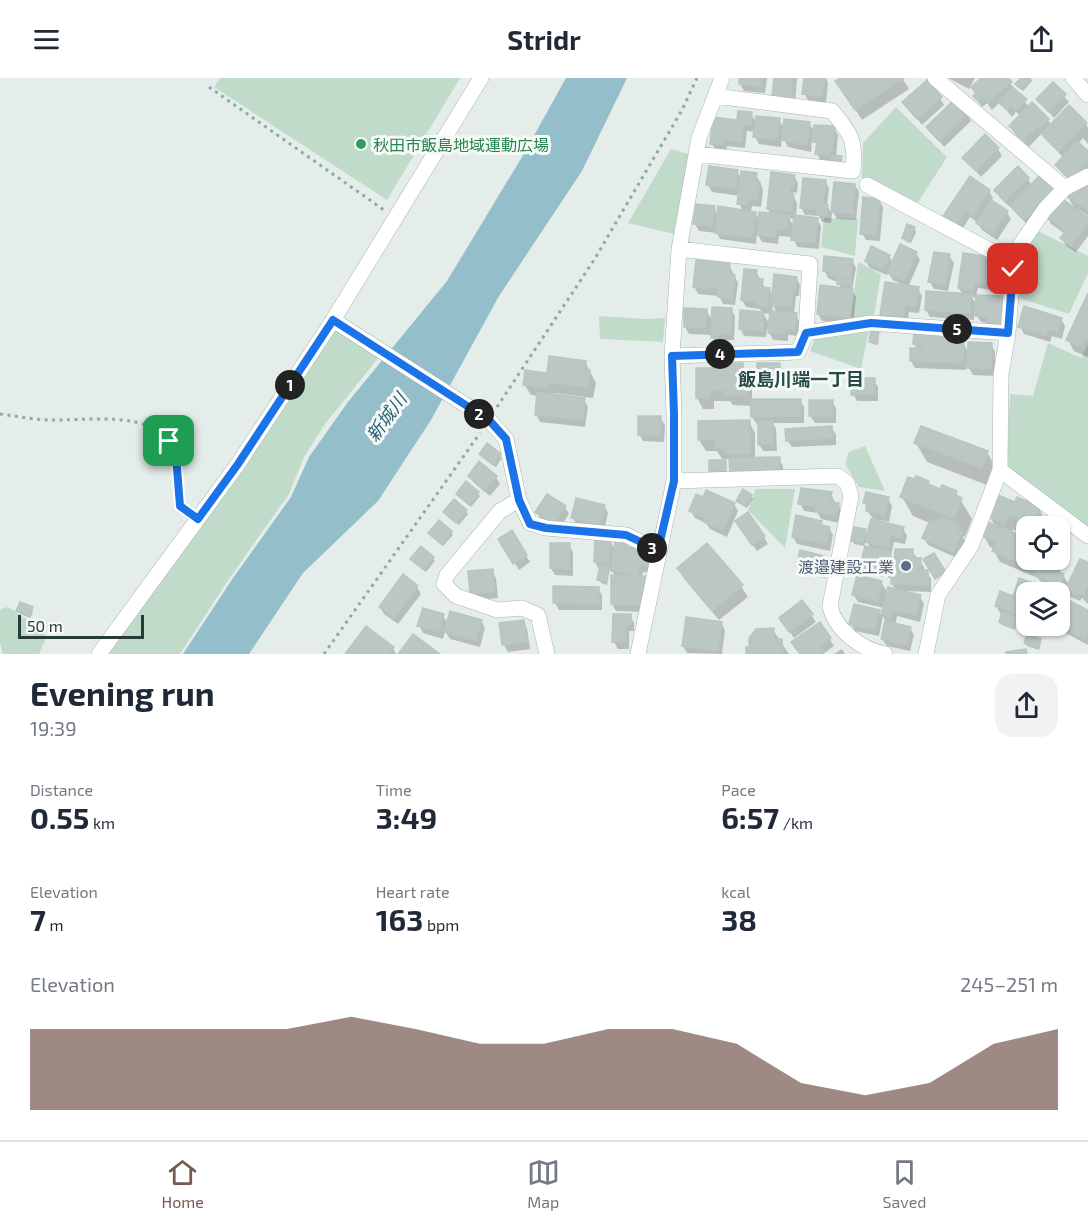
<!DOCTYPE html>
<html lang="en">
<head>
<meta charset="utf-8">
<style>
  :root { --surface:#fff; --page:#f2f2f3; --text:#1f2937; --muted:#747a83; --line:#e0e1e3; --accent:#765950 }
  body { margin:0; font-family:"Exo 2","Noto Sans JP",sans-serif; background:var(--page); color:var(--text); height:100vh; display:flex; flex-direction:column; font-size:22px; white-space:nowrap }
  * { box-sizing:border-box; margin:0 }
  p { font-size:20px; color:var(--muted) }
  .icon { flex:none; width:33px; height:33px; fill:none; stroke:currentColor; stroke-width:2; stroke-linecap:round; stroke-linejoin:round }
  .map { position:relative; height:576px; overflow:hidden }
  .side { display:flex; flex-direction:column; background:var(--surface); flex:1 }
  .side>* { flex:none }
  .controls { position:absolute; left:1016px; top:438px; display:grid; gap:12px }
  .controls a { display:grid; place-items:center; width:54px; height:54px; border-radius:12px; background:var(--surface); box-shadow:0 2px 4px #0004; font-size:30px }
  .scale { position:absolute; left:18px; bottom:15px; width:126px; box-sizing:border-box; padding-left:6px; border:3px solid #263c38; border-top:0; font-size:16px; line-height:21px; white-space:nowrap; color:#263c38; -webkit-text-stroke:4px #f6f9f8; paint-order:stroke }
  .pin { position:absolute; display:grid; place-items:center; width:51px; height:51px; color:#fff; margin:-26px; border-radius:12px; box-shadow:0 3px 9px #0006 }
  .km { position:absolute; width:30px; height:30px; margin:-15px; border-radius:50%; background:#222; color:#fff; font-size:16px; line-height:30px; text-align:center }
  .round { display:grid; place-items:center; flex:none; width:63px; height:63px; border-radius:18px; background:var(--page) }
  .summary { display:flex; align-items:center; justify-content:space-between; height:102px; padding:0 30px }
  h1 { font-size:33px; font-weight:700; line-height:45px }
  .figures { display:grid; grid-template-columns:repeat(3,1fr); gap:9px; height:102px; padding:6px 30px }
  .figures div { display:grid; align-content:center }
  .figures b { font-size:30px; font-weight:700 }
  .figures small { font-size:16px; font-weight:400 }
  .figures p { font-size:16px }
  .chart { height:168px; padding:12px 30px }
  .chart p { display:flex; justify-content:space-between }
  .chart svg { width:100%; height:108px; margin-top:6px; fill:var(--accent); opacity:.7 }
  header { display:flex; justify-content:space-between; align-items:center; height:78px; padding:0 30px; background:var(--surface); font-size:27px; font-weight:700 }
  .tabs { display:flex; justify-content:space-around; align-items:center; height:84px; border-top:2px solid var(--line); background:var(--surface); font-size:16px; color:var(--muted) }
  .tabs a { display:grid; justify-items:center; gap:3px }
  .tabs .current { color:var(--accent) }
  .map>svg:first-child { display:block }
  .green { fill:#c1dbca }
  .water { fill:#94beca }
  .shadow { fill:#0003; fill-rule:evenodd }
  .building { fill:#bbc7c3; stroke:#b8c6c1; stroke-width:1.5 }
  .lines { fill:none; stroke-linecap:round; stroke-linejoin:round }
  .minor-casing { stroke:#a8b4b1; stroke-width:16 }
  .path { stroke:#8aaca4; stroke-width:3; stroke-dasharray:3 4.5; stroke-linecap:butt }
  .minor { stroke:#fff; stroke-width:15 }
  .route-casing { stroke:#fff; stroke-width:12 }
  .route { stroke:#1a73e8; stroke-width:8 }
  .leisure-dot { fill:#2e9e5b; stroke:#f6f9f8; stroke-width:2 }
  .service-dot { fill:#5c6f8a; stroke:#f6f9f8; stroke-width:2 }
  .labels { text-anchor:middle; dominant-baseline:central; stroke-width:6; stroke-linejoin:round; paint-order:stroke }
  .leisure-label { font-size:16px; fill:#27864d; stroke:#f6f9f8; text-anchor:start }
  .service-label { font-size:16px; fill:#4e5e75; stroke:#f6f9f8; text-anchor:end }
  .neighbourhood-label { font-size:18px; font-weight:bold; fill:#254c46; stroke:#f6f9f8 }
  .water-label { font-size:18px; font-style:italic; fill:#275f72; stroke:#f6f9f8 }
</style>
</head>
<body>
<header><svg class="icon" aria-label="menu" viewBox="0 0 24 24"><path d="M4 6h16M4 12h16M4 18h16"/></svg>Stridr<svg class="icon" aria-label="share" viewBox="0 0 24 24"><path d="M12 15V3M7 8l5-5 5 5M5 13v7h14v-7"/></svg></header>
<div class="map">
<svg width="1088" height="576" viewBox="0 0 1088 576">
  <rect width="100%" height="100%" fill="#e5edea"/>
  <path class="green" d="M220,0H460L387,122L214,9Z
    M896,29L947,79L915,129L862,100L863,65Z
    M671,71L689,76L674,156L628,145Z
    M824,140L858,141L855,178L821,169Z
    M1038,153L1088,178V195L1069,236L1016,219L1023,175Z
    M858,184L881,196L874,238L851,241Z
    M599,238L646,241L665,240L663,264L600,261Z
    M336,251L379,279L325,346L304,379L289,416L229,501L180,576H104Z
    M869,252L861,291L810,273L815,261Z
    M1048,265L1081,280L1088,266V448L1007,391L1010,316L1033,318Z
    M865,368L885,413L859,409L845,386L849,374Z
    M756,411H795L785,470L748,432Z
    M8,529L44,553L45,562L39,576H3L0,565V533L1,531Z"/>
  <path class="water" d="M566,0H627L582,93L499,218L431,342L378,423L303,495L249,576H183L233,500L291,419L309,379L348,324L447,203L522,79Z"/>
  <path class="shadow" d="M741,0H767L765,15L744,13L740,6Z
    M775,0H797L795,26L778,25Z
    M806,0H826L828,5L826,25L808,22L804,15Z
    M843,0H902L909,11L862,42L844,14Z
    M948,0H975L969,11Z
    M982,0H1006L1029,29L1048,42L1051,47L1086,46L1088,50V66L1083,60L1078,66L1088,75V93L1075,107L1061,94L1057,87L1064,80L1047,63L1042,55L1029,69L1015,56L1011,48L1021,38L1016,34L1012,39L1000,24L992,32L987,25L982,29L979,25L975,18Z
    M1023,0H1030L1032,3L1023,13L1019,9Z
    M1053,6L1069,24L1054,40L1038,21Z
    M940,20L944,27L922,47L904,24Z
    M751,36L756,44L779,42L785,52L809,45L815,55L834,50L838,57L836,79H841L842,87L821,83L817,76L818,69L812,60L811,74L788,69L782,58L781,69L759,66L755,59V54L747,53L745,70L727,68L726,74L716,73L712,66L738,43Z
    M967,36L971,43L944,69L928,49Z
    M998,71L1002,78L981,99L964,80Z
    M737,94L742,102L756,97L760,104L763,112L761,129L752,128L751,134L755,135L760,143L771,137L768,131L794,98L798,105L797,115L793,114V117L797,125L796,139L817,141L821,148L819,171L797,169L793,159L779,158L778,166L762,164L757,155L756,166L720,161L717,155L699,153L695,146L714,130L718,137L743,133L739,126L740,118L712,114L708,107ZM789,140L795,141L794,149Z
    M1028,101L1032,108L1053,111L1029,148L1016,135L1011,128L1010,129L1000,120L996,113Z
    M825,103L829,110L827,128L832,136L831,145L822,144L819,138L805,137L801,129Z
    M855,107L859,114L856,142L837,141L833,134Z
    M1088,109V138L1079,132L1077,134L1088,142V158L1076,174L1066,168L1062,161L1065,156L1051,146L1047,139L1076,132L1067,118Z
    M989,113L993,120L991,124L1007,134L1011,141L997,162L982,152L978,145L970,139L961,153L949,146L945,138Z
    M879,122L883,129L880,163L866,162L862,155Z
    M914,150L916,154L911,165L905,163L903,160Z
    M916,175L920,182L908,209L918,211L922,218L919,235L909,234L907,247L886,243L882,236L906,208L893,202L888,195L887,197L870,190L866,183L889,178L893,185Z
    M949,178L954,185L948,213L934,211L930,204Z
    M990,180L994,188L992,199L1002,200L1004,203L1003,216H994L992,212L978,210L976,219L1003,220L988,245L981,244L974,233V242L930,239L926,232L963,217L959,210ZM972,219L977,220V228Z
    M852,182L856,190L852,212L856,219L853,246L822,243L818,236L841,211L839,205L828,200L824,192Z
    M729,187L738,205L735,227L723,226L719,218L698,216L694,208Z
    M756,194L766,211H769L773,218L796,200L800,207L799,218H796L794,236L800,244L799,258L788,257V263L773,262L767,250L766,259L744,258L740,250L763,235L760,231L746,229L742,222ZM773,227L777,235H772ZM763,235L771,236L770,247Z
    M1088,219V279L1074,273L1068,262Z
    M731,231L735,238L734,262H722L721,267H716L712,257L689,256L685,249L706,232L713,244Z
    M1061,241L1065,248L1062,261L1052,258L1050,264L1024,256L1020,248Z
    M878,255L879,258L878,267L872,266L870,263Z
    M921,257L925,264L946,258L949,264L963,265L969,276L991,266L995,274V298L973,297L966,285V292L915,290L911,283V271L918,272L914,266Z
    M585,284L596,305L593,320L555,315L554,318L584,322L588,329L585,349L540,344L536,336L538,318L531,317L524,306Z
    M742,287L748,298V304L752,311V323L800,322L804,329V345H773L776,351L777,373H763L759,366V346H757L752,339V328L733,327L730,323H714V331H703L697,320L724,292Z
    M779,287L781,300H760L758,297Z
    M874,302L878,309V323H857L853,316Z
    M832,323L836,330V345H815L810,337Z
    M660,340L665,347L664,364L643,363L639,356Z
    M749,344L755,355V381H779L783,388V402L729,381H722L717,373H706L699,362Z
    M832,350L836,357V367L792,369L787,362Z
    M916,365L987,374L998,394L992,409L927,384Z
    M487,367L502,380L496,389L480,376Z
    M469,398L496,399L500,406L490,418L474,405Z
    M915,403L928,404L931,409L941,413L956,414L972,441L965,459L962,458L965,462L957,480L928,467L924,460L930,445L913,438L902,419Z
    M467,405L480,418L471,429L457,416Z
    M831,415L835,425L838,426L842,433L839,445L821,441L818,435L804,433L800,425Z
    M751,418L753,421L747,430L738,423Z
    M888,420L892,428L889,444L874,441L873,443L903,450L907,458L905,466L894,464L891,477L896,485L912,473L924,489V494H927L931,501V514L903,513L920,519L924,526L920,544L897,538L895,547L910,550L914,557L910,573L887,568L882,561L886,544L883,538L879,558L855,553L851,546L879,533L882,539L884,530L858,524L854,517L881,504L888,515L897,513L892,506V501L887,499L891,479H888L884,499L866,495L862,488L871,471L866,462L864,468L854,466L853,463L865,453L868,458L873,440L867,433L868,430L865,425Z
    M734,426L738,433L727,459L710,451L706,445L695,440L691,433Z
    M1016,426L1039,430L1045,443L1054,448H1026V482H1059V472L1062,473L1066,481L1059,495L1063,497L1069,507L1088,486V526L1082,520L1080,523L1071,519L1065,509L1063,514L1040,503L1038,500L1000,484L994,473L995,471L990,469L984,458L996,449L990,439ZM1014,449L1021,459L1011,456Z
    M604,428L608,435L604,453L577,447L573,440Z
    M565,429L569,436L558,452L541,441L537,434Z
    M466,433L468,436L459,447L447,437Z
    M821,444L824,449L829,450L833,457L830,473L797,466L793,459Z
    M741,451L764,459L768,466L757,473Z
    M1059,453L1066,459L1063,465L1059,463Z
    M451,454L453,457L443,468L430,455Z
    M512,455L530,484L519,492L500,462Z
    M610,463L615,472L627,466L630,471L649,474L653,481L651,495L643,494L642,500L648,507L645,534L616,533L612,526L616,499L610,490L607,507L601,505L599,502V491L595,484Z
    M569,467L573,474V498L555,497L551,490Z
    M824,479L828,486L825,500L802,495L798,487Z
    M433,480L435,483L426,494L414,484Z
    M679,491L741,508L748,519L719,542L685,502Z
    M492,493L496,500L498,520L476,522L472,515Z
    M1020,502L1055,514H1026V535L1023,543L1019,542L1015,552L1002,547L1000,544L1003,536L1000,535L996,528L1014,520Z
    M417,509L421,516L398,546L384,536L380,529Z
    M598,510L602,517V532H559L555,525Z
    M802,524L816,544L794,560L785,547Z
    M32,531L33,534L30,540L20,536L18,533Z
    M1088,534V567L1062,553L1058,548L1059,543Z
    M630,537L634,545V553H629V571H618L614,564Z
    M443,538L448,546L481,543L485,550L480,569L450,561L445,553L443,561L423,555L419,547Z
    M523,543L527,550L530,571L508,574L504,567Z
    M721,545L725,552L722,576L687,575L683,568Z
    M820,546L834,568L823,576H801Z
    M773,552L789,576H747Z
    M1040,562L1041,565L1039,572L1027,568L1025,565Z
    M393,570L396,576H347Z
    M842,571L845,576H834Z"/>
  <path class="building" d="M739,0H763L762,9L739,6Z
    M774,0H793L792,20L772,18Z
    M804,0H825L822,18L802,16Z
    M840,0H904L855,32L835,3Z
    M981,0H1008L1012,4L987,25L982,19L978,23L973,18L976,15L971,9Z
    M1021,0H1031L1021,11L1015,6Z
    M927,2L942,19L917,41L902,24Z
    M1053,4L1066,16L1049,34L1036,21Z
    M1012,9L1027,21L1016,33L1011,28L1007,32L998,24Z
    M955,21L968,35L939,63L926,49Z
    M1032,24L1049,41L1040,50L1038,48L1024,62L1009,48Z
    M1069,27L1087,45L1059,73L1041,56Z
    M738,33L752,34L751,47L743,46L741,64L723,62V67L710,66L713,39L737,42Z
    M756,38L780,40L777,62L753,59Z
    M784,41L810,44L807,67L782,62Z
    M814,47L835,48L832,72H829V77L815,76L817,64H812Z
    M985,56L999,70L976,93L962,80Z
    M1077,63L1088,73V82L1070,101L1055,87Z
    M831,77L842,78L841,85L830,84Z
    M709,88L738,92L736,111L706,107Z
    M1018,88L1029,100L1005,123L994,112Z
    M741,93L757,95L756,103L760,104L757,122L749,121L748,127L737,126Z
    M771,94L795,97L793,108H790L789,115L794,116L792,134L767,131Z
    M1040,97L1055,110L1024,142L1010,128Z
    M970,98L990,112L973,138L965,133L956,147L943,138Z
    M803,100L826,102L823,127H828L827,138L817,137V131L800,130Z
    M834,104L855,106L853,136L831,134Z
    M1088,108V132L1065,117Z
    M863,119L880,121L877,157L860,156Z
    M1060,119L1088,140V145L1071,168L1060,160L1066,153L1046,139Z
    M991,122L1008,133L993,156L976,145Z
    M696,126L715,128L712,149L693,146Z
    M718,128L756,134L752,160L715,155Z
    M759,134L789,137L787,152L776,151L775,159L757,157Z
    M794,137L818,140L815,165L791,162Z
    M907,146L915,149L909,163L902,160Z
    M900,166L917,174L904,203L887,195Z
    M871,168L890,177L883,191L865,183Z
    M934,174L950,176L945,207L928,204Z
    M963,175L991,179L987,206L974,204L973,213L958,210Z
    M824,178L853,181L850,200L829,197L830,194L823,193Z
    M696,182L730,185L729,196L735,197L732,221L718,219V211L693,209Z
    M744,191L757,192L756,200L763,201L762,209L770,210L768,229L757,228V224L741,222Z
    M774,196L797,199L796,211H793L791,229L771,227Z
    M992,198H1003L1002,214L991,213Z
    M838,200L852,202L851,208L837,206Z
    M885,204L919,209L916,229L905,227L903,240L880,237Z
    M820,207L853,211L850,240L817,236Z
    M926,213L972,216L970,235L925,232Z
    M1088,215V261L1086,260L1082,269L1066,262Z
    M976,217L1004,218L1003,248L987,247V238H975Z
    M1024,228L1062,240L1058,254L1048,251L1046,257L1018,249Z
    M712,229L732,230L731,256L718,255V260H711Z
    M684,230L707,231L706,250L684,249Z
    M740,232L764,234L763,253L739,251Z
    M770,233L797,235L795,251L785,250L784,256L768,255Z
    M871,252L879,254L877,265L869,264Z
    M914,255H922L921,267L913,266Z
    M923,256L947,257L946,263H964L963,285L910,283V270H923Z
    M968,264L992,265L991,291L967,290Z
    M549,278L586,283L585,292H590L588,310L549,304L548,310L523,307L525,292L547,295Z
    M723,285H743V299H747V317H725V312H709V320H696V290H723Z
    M757,285H780V298L757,297Z
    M851,300H875V316L851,317Z
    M537,314L585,320L582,342L535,337Z
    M750,321H801V338L751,339Z
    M809,322H833V338H809Z
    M638,338H661L660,357H638Z
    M750,342V376H725V370H715V362H698V343Z
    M758,343H773V366L758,367Z
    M832,348L833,360L786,363L785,351Z
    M921,348L988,373L981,390L914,365Z
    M487,365L501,376L493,387L479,376Z
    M780,379V395L730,396L729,380Z
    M709,382H726V395H709Z
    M479,383L497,398L485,412L468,398Z
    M916,398L929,403L928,406L940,411L942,407L957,413L955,417L962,420L954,440L900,419L908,399L914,401Z
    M466,403L479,414L469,427L456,416Z
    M801,410L832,414L830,423L839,425L836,438L815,434L816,429L798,426Z
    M743,411L752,417L745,428L736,423Z
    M706,412L735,425L723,452L704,444L706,440L689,433L696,416L703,419Z
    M866,414L889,419L885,437L866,433L867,426L863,425Z
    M547,416L566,428L554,446L535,434Z
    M998,417L1015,424L1017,419L1040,429L1037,438L1053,445L1052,448H1026V456L1014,451L1019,441L1009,437L1005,446L989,439Z
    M576,420L605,427L600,447L571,440Z
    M454,421L467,432L456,445L443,434Z
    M748,434L765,458L752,467L735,443Z
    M796,437L822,443L821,447L830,449L826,466L792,459Z
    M940,439L959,447L957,452L962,454L953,474L922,460L930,442L937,445Z
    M871,441L904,449L901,460L891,457L888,469L865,464Z
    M439,442L452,453L441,466L428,455Z
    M988,444L1026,460V482H1034L1030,489L992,473L996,464L982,458Z
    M854,449L866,451L863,465L851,463Z
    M512,452L527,477L513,486L498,461Z
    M595,461L611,462L609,485L594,484Z
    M615,463L628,465V469L650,472L648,488L639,487L638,497L611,493Z
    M550,465H570L569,491L550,490Z
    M707,465L743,507L712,533L677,490Z
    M421,468L434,479L424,492L410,481Z
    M865,468L891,474L886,494L860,488Z
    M895,471H913V480H921L920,492H928V507L891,506V485H894Z
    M800,472L825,478L821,494L796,488Z
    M934,475L946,494L935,501L923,481Z
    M1080,481L1088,484V507L1083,517L1077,514L1076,517L1065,512Z
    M1041,482H1059L1054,492L1064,496L1059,508L1034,496Z
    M600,487L609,488L606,504L597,502Z
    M493,491L495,514L470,516L468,493Z
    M403,496L418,508L394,540L379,529Z
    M611,497L645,498L642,528L611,526Z
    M857,497L882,503L878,523L852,517Z
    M1019,500L1056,513L1055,514H1026V523L1024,522L1019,537L995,528L1000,513L1013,518Z
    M553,508L599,509V526L553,525Z
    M888,509L921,517L916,537L893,532L891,540L881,537Z
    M802,522L813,536L789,554L779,540Z
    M1068,522L1088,532V556L1085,561L1059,548V539Z
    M20,524L33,529L29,538L16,533Z
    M854,526L880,532L875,552L849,546Z
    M423,530L444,536L439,554L417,548Z
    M450,533L482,542L476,563L444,554Z
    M1002,534L1018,539L1014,550L999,544Z
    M613,536H631V546H626V564H612Z
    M686,539L722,544L718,573L682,568Z
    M524,542L527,564L502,567L499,545Z
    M885,543L911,549L907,567L881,561Z
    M820,544L831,560L820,568L823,572L817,576H800L791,564Z
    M366,548L394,569L388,576H345Z
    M774,550V561H782L783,576H746V569H749V560L756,551Z
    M413,556L440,576H398Z
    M1027,556L1041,561L1037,570L1024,565Z
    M1026,571L1027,576H1006V574Z"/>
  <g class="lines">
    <g class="minor-casing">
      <path id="minor" d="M935,0L1065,110
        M1073,0L1088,17
        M696,76L853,93C856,62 851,56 832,33L715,18
        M867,107L1014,185
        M679,171L810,186L806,255L871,245L1008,255
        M333,242L489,342L506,361L519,422L530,445L546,450L626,457L658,473
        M672,278L798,274L806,255
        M1000,392L1088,458
        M674,403L838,398L847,405L851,418L830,528C835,552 862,572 885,576
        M519,422L500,433L447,497L444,506L456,518L497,532L522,530L538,537L547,576
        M99,576L238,386L333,242L481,0
        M638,576L674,403V336L672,278L679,171L699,60L722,0
        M926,576L938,517L971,468L1000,392L1001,296L1008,255L1013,191L1018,170L1045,131L1065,110L1088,98"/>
    </g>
    <path class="path" d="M209,9L384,132
      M497,329L594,182L682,32L697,0
      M0,336C17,338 34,342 51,342C84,343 154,331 171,368C180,387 173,421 186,433
      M324,576L480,355"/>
    <use href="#minor" class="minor"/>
  </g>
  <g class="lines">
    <g class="route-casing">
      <path id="route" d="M169,363L176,378L180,428L198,441L238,386L333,242L489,342L506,361L519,422L530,446L546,450L626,457L658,472L674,403V336L672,278L798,274L806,255L871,245L1008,255L1013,191"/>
    </g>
    <use href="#route" class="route"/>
  </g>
  <circle class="leisure-dot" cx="361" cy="66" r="6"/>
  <circle class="service-dot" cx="906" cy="488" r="6"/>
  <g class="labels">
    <g class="leisure-label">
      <text x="373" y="66">秋田市飯島地域運動広場</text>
    </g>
    <g class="service-label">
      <text x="894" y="488">渡邉建設工業</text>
    </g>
    <g class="neighbourhood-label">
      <text x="801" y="301">飯島川端一丁目</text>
    </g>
    <g class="water-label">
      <text transform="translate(386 339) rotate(-54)">新城川</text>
    </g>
  </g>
</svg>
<div class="controls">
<a><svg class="icon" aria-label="locate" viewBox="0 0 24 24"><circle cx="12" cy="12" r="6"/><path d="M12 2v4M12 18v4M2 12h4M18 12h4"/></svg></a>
<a><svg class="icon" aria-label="layers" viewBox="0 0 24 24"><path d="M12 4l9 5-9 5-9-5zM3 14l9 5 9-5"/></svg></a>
</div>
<div class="scale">50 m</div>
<div class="pin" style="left:169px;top:363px;background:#1e9e55"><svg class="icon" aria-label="arrive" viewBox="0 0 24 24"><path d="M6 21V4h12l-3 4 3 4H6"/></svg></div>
<div class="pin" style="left:1013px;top:191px;background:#d93025"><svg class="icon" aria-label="check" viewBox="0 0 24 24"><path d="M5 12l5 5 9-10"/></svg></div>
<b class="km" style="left:290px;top:307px">1</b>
<b class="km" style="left:479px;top:336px">2</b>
<b class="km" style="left:652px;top:470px">3</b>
<b class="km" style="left:720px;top:276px">4</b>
<b class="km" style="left:957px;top:251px">5</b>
</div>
<section class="side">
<div class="summary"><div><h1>Evening run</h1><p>19:39</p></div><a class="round"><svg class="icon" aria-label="share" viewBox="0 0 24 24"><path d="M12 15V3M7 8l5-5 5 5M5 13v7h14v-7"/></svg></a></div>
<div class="figures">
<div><p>Distance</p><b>0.55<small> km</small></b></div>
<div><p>Time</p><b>3:49</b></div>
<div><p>Pace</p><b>6:57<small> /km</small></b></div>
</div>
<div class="figures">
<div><p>Elevation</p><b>7<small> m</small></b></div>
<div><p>Heart rate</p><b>163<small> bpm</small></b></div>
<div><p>kcal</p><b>38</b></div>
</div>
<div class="chart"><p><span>Elevation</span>245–251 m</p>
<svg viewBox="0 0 160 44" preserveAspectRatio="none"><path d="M0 44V11L10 11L20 11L30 11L40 11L50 6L60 11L70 17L80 17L90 11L100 11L110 17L120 33L130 38L140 33L150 17L160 11V44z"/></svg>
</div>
</section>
<nav class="tabs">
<a class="current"><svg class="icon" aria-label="home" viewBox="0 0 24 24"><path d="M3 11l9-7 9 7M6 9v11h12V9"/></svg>Home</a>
<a><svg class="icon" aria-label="map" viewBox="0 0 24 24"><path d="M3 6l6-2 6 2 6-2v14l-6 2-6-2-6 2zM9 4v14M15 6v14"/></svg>Map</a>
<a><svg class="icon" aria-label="saved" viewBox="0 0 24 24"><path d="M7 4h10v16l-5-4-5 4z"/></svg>Saved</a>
</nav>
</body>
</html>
